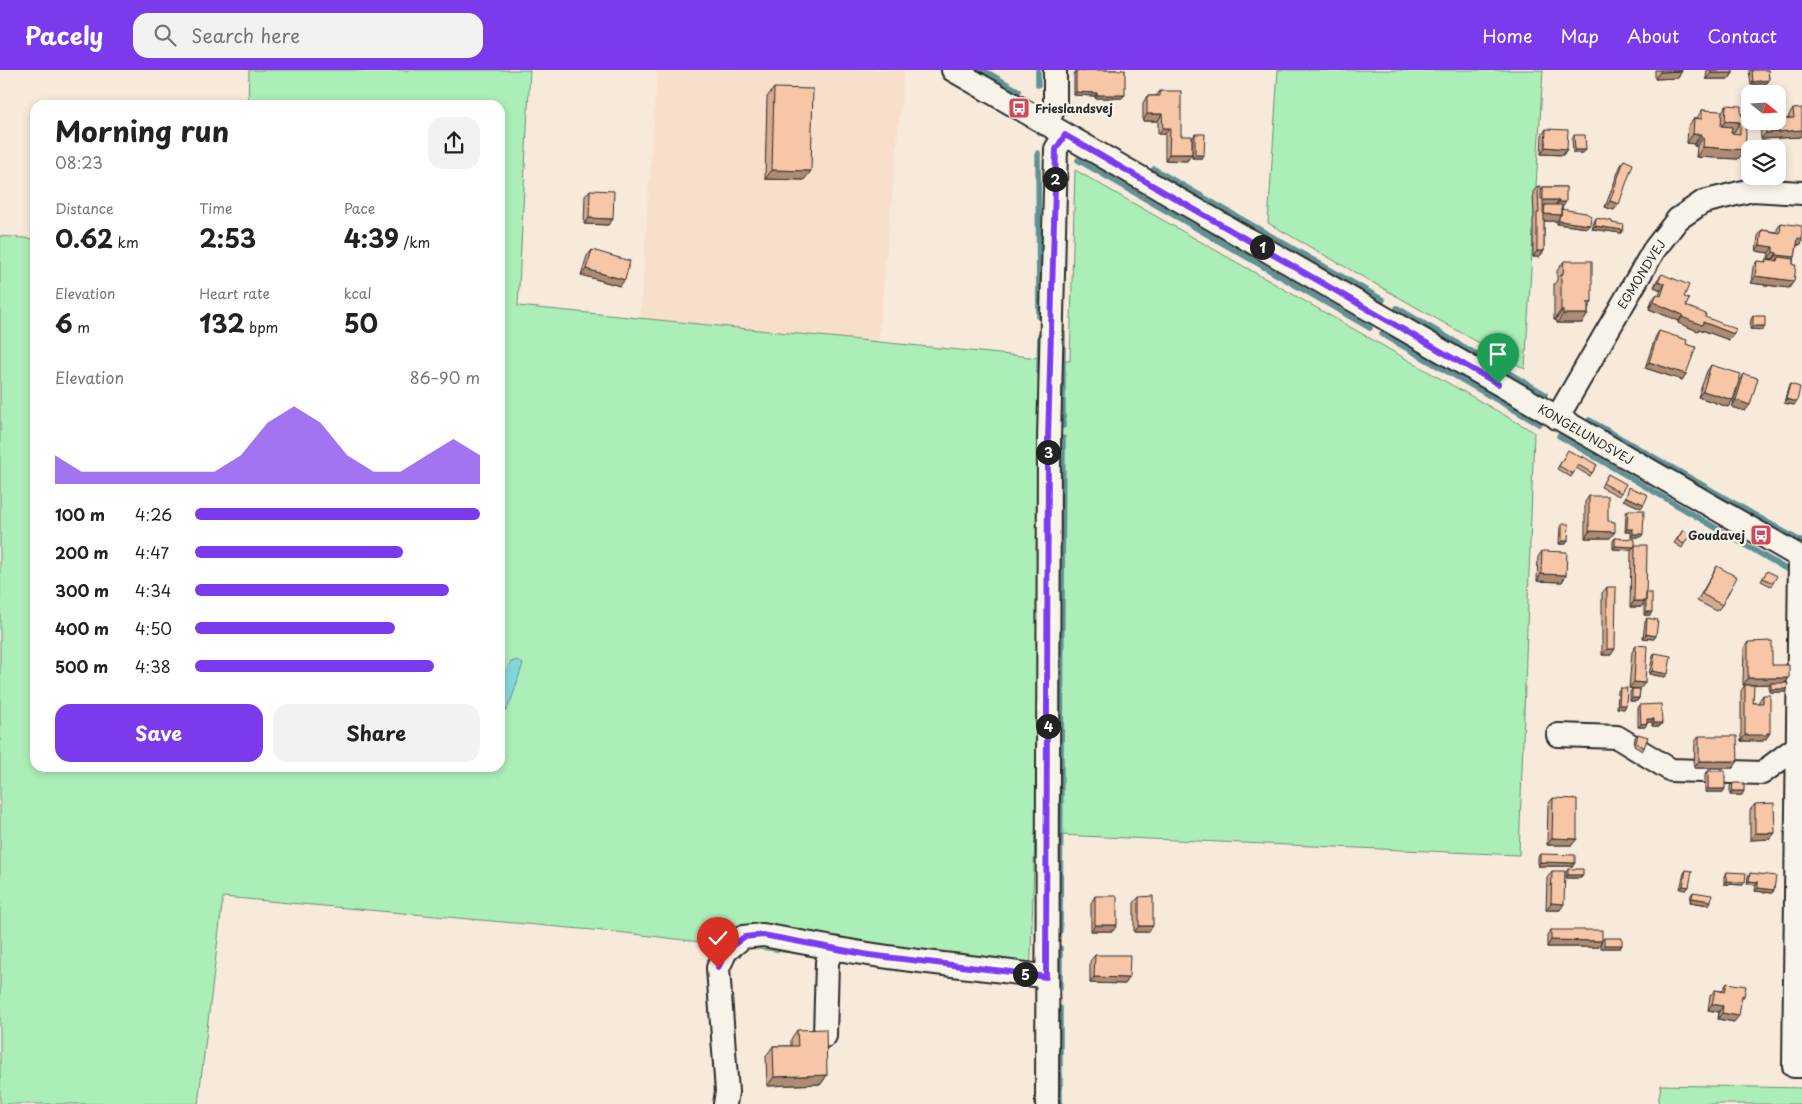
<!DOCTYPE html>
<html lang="en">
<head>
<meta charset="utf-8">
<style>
  :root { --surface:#fff; --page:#f2f2f2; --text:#222; --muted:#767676; --accent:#7c3aed }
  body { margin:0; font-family:"Playpen Sans",sans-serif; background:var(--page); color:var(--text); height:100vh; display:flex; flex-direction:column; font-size:19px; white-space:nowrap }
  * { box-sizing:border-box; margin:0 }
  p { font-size:16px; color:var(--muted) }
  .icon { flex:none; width:28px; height:28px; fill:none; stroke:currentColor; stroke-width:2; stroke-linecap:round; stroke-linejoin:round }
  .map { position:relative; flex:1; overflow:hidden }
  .sheet { position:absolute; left:30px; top:30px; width:475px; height:672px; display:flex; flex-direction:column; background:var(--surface); border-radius:15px; box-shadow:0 2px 8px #0003 }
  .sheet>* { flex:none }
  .needle { width:32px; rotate:108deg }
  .controls { position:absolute; left:1741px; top:15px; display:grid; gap:10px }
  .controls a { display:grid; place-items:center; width:45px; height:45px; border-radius:10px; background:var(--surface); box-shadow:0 2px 8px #0003; font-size:25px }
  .pin { position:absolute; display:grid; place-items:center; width:42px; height:42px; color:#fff; margin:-51px -21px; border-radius:50% 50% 50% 0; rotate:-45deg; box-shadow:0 0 5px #0007 }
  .pin .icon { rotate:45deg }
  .km { position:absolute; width:25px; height:25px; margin:-12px; border-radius:50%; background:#222; color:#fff; font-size:14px; line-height:25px; text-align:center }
  .round { display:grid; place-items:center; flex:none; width:52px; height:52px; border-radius:15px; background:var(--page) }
  .summary { display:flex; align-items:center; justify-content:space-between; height:85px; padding:0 25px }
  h1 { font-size:28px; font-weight:700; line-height:38px }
  .metrics { display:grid; grid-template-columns:repeat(3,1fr); gap:8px; height:85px; padding:5px 25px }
  .metrics div { display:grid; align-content:center }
  .metrics b { font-size:25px; font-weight:700 }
  .metrics small { font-size:14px; font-weight:400 }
  .metrics p { font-size:14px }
  .chart { height:140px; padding:10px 25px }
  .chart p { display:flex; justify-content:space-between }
  .chart svg { width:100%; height:90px; margin-top:5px; fill:var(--accent); opacity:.7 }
  .button { display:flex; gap:10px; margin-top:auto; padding:10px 25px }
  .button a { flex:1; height:58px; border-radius:15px; background:var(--accent); color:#fff; font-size:20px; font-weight:700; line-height:58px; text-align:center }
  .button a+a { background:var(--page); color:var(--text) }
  ul { padding:0 25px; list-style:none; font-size:16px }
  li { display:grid; grid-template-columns:80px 60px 1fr; align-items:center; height:38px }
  li i { height:12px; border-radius:6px; background:var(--accent) }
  header { display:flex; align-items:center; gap:30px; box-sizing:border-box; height:70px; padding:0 25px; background:var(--accent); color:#fff }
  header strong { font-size:24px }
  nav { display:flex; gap:28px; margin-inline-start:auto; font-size:18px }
  .search { width:350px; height:45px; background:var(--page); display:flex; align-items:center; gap:12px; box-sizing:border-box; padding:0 18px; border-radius:15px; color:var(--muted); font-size:19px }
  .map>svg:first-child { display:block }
  .built { fill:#f7dfcb }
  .green { fill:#aceeb8; stroke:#6c8c72 }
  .water { fill:#84d5dd; stroke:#609196 }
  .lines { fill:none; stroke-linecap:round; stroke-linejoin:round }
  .stream { stroke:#609196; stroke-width:5.5 }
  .minor-casing { stroke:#2b2b2b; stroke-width:26 }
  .minor { stroke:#f7f3e8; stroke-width:22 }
  .wall { fill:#d4aa90; stroke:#2b2b2b }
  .shaded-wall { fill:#ad8b75; stroke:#2b2b2b }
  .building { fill:#f7c6a7; stroke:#2b2b2b }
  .route-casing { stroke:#fff; stroke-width:10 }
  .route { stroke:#7c3aed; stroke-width:6 }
  .labels { text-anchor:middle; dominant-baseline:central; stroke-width:5; stroke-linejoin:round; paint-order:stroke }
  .poi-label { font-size:12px; font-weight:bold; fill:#2b2b2b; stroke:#f7f3e8; text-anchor:start }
  .street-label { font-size:12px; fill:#2b2b2b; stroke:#f7f3e8 }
</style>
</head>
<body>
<header>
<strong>Pacely</strong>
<div class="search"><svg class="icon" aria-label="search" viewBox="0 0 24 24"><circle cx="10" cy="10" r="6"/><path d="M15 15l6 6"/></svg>Search here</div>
<nav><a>Home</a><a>Map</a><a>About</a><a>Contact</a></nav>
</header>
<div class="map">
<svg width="1802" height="1034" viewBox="0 0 1802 1034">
  <rect width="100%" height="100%" fill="#f7eadb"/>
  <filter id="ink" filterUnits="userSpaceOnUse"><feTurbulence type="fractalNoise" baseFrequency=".02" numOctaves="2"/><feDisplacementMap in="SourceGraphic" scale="10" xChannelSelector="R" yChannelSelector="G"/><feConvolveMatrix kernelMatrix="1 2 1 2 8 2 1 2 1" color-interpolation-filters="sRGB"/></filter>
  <g filter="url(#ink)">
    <path class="built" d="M657,0H904L878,272L640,248Z"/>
    <path class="green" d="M249,0H530L518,236L1070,291L1075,100L1534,362L1519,785L1035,764L1030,912L626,863L223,827L198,1034H0V166L35,169V698H500V35H248Z
      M1278,0H1543L1525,299L1268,153Z
      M1661,1015L1802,1018V1034H1658Z"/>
    <path class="water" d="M517,590L523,594C517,610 514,626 506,641L500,640V596L505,601L511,592Z"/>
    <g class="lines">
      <path class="stream" d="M983,0L1019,21
        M1038,15V0
        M1038,83L1039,247
        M1078,90L1370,258
        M1154,99L1383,230
        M1397,238L1545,324
        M1382,264L1539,354
        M1039,302L1040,265
        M1589,350L1802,472
        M1063,356V263
        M1559,366L1786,499
        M1060,861L1063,368
        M1060,919V878
        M1060,1034V938"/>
      <g class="minor-casing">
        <path id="minor" d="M953,0L1802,488
          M1046,54L1055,36V0
          M1557,348L1654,180L1678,149L1703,132L1752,120L1802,123
          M1800,487L1794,996H1802
          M1558,665L1617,667L1671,700L1762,703L1798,676
          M833,878C904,892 976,896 1047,907
          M725,1034L727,1022L718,898L726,881L743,867L763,865L833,878L827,892L825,966
          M1047,1034L1049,370L1056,79L1065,65"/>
      </g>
      <use href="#minor" class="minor"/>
    </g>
    <path class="wall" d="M1088,0H1125L1122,28H1095V26L1074,25V4L1076,1Z
      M1655,0H1682L1678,8L1655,9Z
      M1707,0H1733V3L1729,9H1706Z
      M1749,0H1768L1769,10L1767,13L1751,15Z
      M774,18L804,110L765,109L767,27Z
      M1160,21L1181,66L1192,84L1187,91L1165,90V64H1158V51H1143V33L1147,26H1156Z
      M1726,35L1741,45H1744L1738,89L1696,87L1697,76H1694V74L1687,73L1688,57L1694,48H1697L1702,40L1722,42Z
      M1793,39L1800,67L1761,69L1760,51H1778L1789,48V45Z
      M1546,59L1567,79L1563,85L1541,84L1542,65Z
      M1195,64L1204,85L1202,88H1192L1193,67Z
      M1574,65L1583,83H1573L1572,68Z
      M1624,90L1614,140L1605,137L1620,97Z
      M1538,116L1541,120L1543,117H1566L1562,139L1590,155L1588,158L1557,154V151H1544V181L1539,187H1533V149L1534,147L1533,122Z
      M590,120L613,149L608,155L584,154L585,126Z
      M1596,148L1612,153L1623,160L1621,163L1592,159L1594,152Z
      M1781,153L1800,175H1797L1795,187L1793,190L1794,211L1789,218L1751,213L1753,197L1757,191L1765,192L1766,189L1772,190L1773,189L1768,188L1769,183L1756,181L1758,166L1762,160L1777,162V159Z
      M592,180L620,216L581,205L587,186Z
      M1564,191L1592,232L1588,238V244L1582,253H1557L1556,250H1554V214L1557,210V201Z
      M1662,204L1684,227L1686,236L1705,247L1729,270L1699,259L1698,261L1678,253L1679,251L1649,239L1652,230L1657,224L1659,225L1661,220L1654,217L1657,210Z
      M1753,246L1763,260L1750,259L1751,249Z
      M1659,261L1686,274V304L1682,310L1645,298L1655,268Z
      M1711,295L1733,330L1728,337L1698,327L1707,301Z
      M1744,304L1745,341L1732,337L1740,311Z
      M1790,314L1794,335L1784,333L1788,317Z
      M1566,384L1582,388L1597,395L1590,406L1576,398L1571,407L1557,399Z
      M1608,404L1621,423L1619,426L1601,417Z
      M1589,426L1608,451L1610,468H1585V432Z
      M1628,440L1641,467H1631V462H1625L1626,443Z
      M1562,454L1566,474H1559L1560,457Z
      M1683,460L1684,474L1682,478L1674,473Z
      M1615,468L1635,475L1646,523L1650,545H1644V534L1641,537H1630L1631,482V480L1613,479V471Z
      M1542,481L1566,505L1562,512L1537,511L1538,487Z
      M1717,496L1722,535L1717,541L1697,531Z
      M1767,501L1773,513L1771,516L1761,511Z
      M1607,517L1611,585H1602V523Z
      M1647,548L1654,569L1643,568L1645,552Z
      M1748,572L1772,595L1789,608L1785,613L1787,619L1785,622H1769V616L1770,614L1743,615L1744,578Z
      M1636,575L1640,619L1639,628L1637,631H1630V622L1632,619H1634L1629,618L1632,582Z
      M1655,583L1668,604L1665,607L1649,604L1653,586Z
      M1745,615L1753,633H1759V631L1763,625L1766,669H1764L1763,671H1741V621Z
      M1620,618L1626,635L1624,639L1617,638L1618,621Z
      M1640,635L1662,653L1660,656H1652V652H1647L1645,657H1638V638Z
      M1638,664L1644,678L1642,681L1634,676L1635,667Z
      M1699,666L1738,691L1733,698H1694L1695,672Z
      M1708,701L1723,722H1705V704Z
      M1733,713L1742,725H1730V716Z
      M1553,728L1572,775H1547L1548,734Z
      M1755,734L1770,769L1750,770V740Z
      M1540,784L1573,796H1538V787Z
      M1568,799L1583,805L1581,808H1566V802Z
      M1686,800L1689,817L1686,820L1680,819L1684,803Z
      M1552,801L1560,840H1546L1547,808Z
      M1727,802L1743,815L1724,814V806Z
      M1750,803L1774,820L1772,823L1755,821L1756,815L1747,814L1748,806Z
      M1693,822L1709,835L1690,832L1691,825Z
      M1095,826L1113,861H1091V833Z
      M1139,827L1148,862H1134V833Z
      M1551,860L1602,870L1604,868L1622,875L1620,878H1601V872L1598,877H1547V866Z
      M1095,885L1129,908L1125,914L1090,913V891Z
      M1727,913L1744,926L1741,930L1734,952L1718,949L1719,942L1708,940L1710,926L1715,920L1722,921Z
      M797,960L827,1005L821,1014L767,1016L766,986L773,976H791V969Z"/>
    <path class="shaded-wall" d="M1682,1L1678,8L1655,9L1660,2Z
      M1711,3H1733L1729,9H1706Z
      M1769,10L1767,13L1751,15L1753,12Z
      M1076,22L1097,23L1095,26L1074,25Z
      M1097,25H1125L1122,28H1095Z
      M1147,44H1162L1158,51H1143Z
      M1725,51L1740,52L1734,62L1719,61Z
      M1163,58H1170L1165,64H1158Z
      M1802,60V64L1800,67L1761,69L1766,63Z
      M1693,64H1701L1694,74L1687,73Z
      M1701,67H1704L1697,76H1694Z
      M1545,77L1567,79L1563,85L1541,84Z
      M1703,77L1745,80L1738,89L1696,87Z
      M1575,80H1586L1583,83H1573Z
      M1169,84H1192L1187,91L1165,90Z
      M1195,85H1204L1202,88H1192Z
      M772,100L811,101L804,110L765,109Z
      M1543,130H1559L1554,137L1545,135L1543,137H1538Z
      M1610,131L1619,134L1614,140L1605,137Z
      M1559,132H1566L1562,138H1554Z
      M1544,144L1561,145L1557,151H1540Z
      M589,148L613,149L608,155L584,154Z
      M1559,151L1590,155L1588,158L1557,154Z
      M1595,156L1623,160L1621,163L1592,159Z
      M1798,168L1802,169V173L1800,175L1793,174Z
      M1760,175L1773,177L1769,183L1756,181Z
      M1537,181H1544L1539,187H1533Z
      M1773,182L1777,183L1773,189L1768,188Z
      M1777,185L1795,187L1791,194L1779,187L1776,192L1772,191Z
      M586,199L625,210L620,216L581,205Z
      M1755,206L1794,211L1789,218L1751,213Z
      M1658,211L1665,214L1661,220L1654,217Z
      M1588,232H1592L1586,242Z
      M1653,232L1683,245L1679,251L1649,239Z
      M1561,240H1563L1556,250H1554Z
      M1563,244H1588L1582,253H1557Z
      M1682,247L1703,252L1734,264L1729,270L1699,259L1698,261L1678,253Z
      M1753,256H1765L1763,260L1750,259Z
      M1649,292L1686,304L1682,310L1645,298Z
      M1703,321L1733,330L1728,337L1698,327Z
      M1786,329L1797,332L1794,335L1784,333Z
      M1736,330L1750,335L1745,341L1732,337Z
      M1626,427L1644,434L1641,438L1623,430Z
      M1627,459H1633L1631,462H1625Z
      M1589,461L1615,462L1610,468H1585Z
      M1633,464H1643L1641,467H1631Z
      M1562,471H1568L1566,474H1559Z
      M1615,476L1634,477L1631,480L1613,479Z
      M1541,504L1566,505L1562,512L1537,511Z
      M1634,531H1646L1641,537H1630Z
      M1646,542H1652L1650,545H1644Z
      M1646,564L1656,566L1654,569L1643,568Z
      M1607,579H1615L1611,585H1602Z
      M1652,601L1668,604L1665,607L1649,604Z
      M1748,608H1789L1784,614L1771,613L1770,614L1743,615Z
      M1634,612L1645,613L1640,619L1629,618Z
      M1771,619H1787L1785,622H1769Z
      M1632,628H1639L1637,631H1630Z
      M1619,635H1626L1624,639L1617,638Z
      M1647,649H1654L1652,652H1645Z
      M1647,653L1645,657H1638L1641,654Z
      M1654,653H1662L1660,656H1652Z
      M1770,663L1766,669H1764L1763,671H1741L1745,665Z
      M1699,691H1738L1733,698H1694Z
      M1708,719H1725L1723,722H1705Z
      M1732,721H1744L1742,725H1730Z
      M1755,763H1775L1770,769L1750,770Z
      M1552,768L1577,769L1572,775H1547Z
      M1540,792L1575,793L1573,796H1538Z
      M1568,805H1583L1581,808H1566Z
      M1726,811L1745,812L1743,815L1724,814Z
      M1749,811L1758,812L1756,815L1747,814Z
      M1683,816L1689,817L1686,820L1680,819Z
      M1758,818L1774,820L1772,823L1755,821Z
      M1692,828L1711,831L1709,835L1690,832Z
      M1551,833L1564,834L1560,840H1546Z
      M1095,855H1117L1113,861H1091Z
      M1139,856H1153L1148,862H1134Z
      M1551,870L1602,871L1598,877H1547Z
      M1604,875H1622L1620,878H1601Z
      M1094,907L1129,908L1125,914L1090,913Z
      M1712,934L1723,936L1719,942L1708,940Z
      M1722,943L1739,946L1734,952L1718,949Z
      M827,1005L821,1014L767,1016L774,1007Z"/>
    <path class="building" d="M1089,0H1125V25H1097V23L1076,22V1Z
      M1660,0H1682V1L1660,2Z
      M1711,0H1733V3H1711Z
      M1752,0H1768L1769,10L1753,12Z
      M774,18L813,19L811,101L772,100Z
      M1160,21H1181V66H1192V84H1169L1170,58H1163L1162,44H1147V26H1160Z
      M1726,35L1741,36V45H1744L1746,64L1745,80L1703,77L1704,67H1701V64H1693L1694,48L1702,49V40L1722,41L1721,56L1732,57L1731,63L1740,64V52L1725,51Z
      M1802,38V60L1766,63L1765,51H1778V49L1794,48L1793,39Z
      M1546,59L1568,60L1567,79L1545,77Z
      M1195,64H1205L1204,85H1195Z
      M1574,65H1585L1586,80H1575Z
      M1624,90L1633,94L1619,134L1610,131Z
      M1538,116H1541V129H1543V117H1566V132H1559V130H1543V143L1544,144L1545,135H1562L1561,145L1544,144V181H1537V143H1539Z
      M590,120L614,121L613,149L589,148Z
      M1561,139L1586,143L1591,146L1590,155L1559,151V147L1561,145Z
      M1596,148L1612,151V153L1624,155L1623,160L1595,156Z
      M1781,153L1802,156V169L1798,168L1795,187L1777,185V183L1773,182V177L1760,175L1762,160L1780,163Z
      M592,180L630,191L625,210L586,199Z
      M1779,187L1793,189V195H1796L1794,211L1755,206L1757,191L1766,192V189L1778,191Z
      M1564,191H1592V232H1588V244H1563V240H1561V205L1563,204Z
      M1662,204L1689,215L1684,227L1689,229L1686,236L1706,244L1705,247L1736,259L1734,264L1703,252L1702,255L1682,247L1683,245L1653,232L1657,224L1661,226L1665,214L1658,211Z
      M1753,246H1765V256H1753Z
      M1659,261L1687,270L1686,274L1696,277L1686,304L1649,292Z
      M1711,295L1741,304L1733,330L1703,321Z
      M1744,304L1758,308L1750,335L1736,330Z
      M1790,314L1800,317L1797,332L1786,329Z
      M1568,380L1582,388V386L1597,395L1592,403L1578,395L1573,404L1559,396Z
      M1608,404L1626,414L1621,423L1603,413Z
      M1629,417L1648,425L1644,434L1626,427Z
      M1589,426H1608V451L1615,452V462L1589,461Z
      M1628,440H1644L1643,464H1633V459H1627Z
      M1562,454H1569L1568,471H1562Z
      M1683,460L1690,464L1684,474L1677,470Z
      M1615,468L1635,469V476L1634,477L1615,476Z
      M1635,475H1647L1646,531H1634Z
      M1542,481L1567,482L1566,505L1541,504Z
      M1717,496L1737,507L1722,535L1702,524Z
      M1767,501L1777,506L1773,513L1763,508Z
      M1607,517H1616L1615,579H1607Z
      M1646,523H1652V542H1646Z
      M1647,548L1658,550L1656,566L1646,564Z
      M1772,571V595H1789V608H1748V572Z
      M1636,575L1647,576L1645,613L1634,612Z
      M1655,583L1671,586L1668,604L1652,601Z
      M1771,613H1788L1787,619H1771Z
      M1745,615H1754L1753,633H1763V625H1770V663H1767V665H1745Z
      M1620,618H1627L1626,635H1619Z
      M1632,619H1640L1639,628H1632Z
      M1661,634L1662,653H1654V649H1647V653L1641,654L1640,635Z
      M1638,664L1648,667L1644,678L1636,673Z
      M1699,666H1737L1738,691H1699Z
      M1708,701H1725V719H1708Z
      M1733,713H1744V721H1732Z
      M1553,728L1577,729V769L1552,768Z
      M1774,733L1775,763H1755V734Z
      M1540,784L1575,785V793L1540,792Z
      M1568,799H1583V805H1568Z
      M1686,800L1692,801L1689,817L1683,816Z
      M1552,801H1565L1564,834L1551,833Z
      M1727,802L1746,803L1745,812L1726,811Z
      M1750,803L1776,806L1774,820L1758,818V812L1749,811Z
      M1693,822L1712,825L1711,831L1692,828Z
      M1095,826H1117V855H1095Z
      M1153,826V856H1139V827Z
      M1551,860H1602V871L1551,870Z
      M1604,868H1622V875H1604Z
      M1095,885H1130L1129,908L1094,907Z
      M1727,913L1746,916L1744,926L1742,925L1739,946L1722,943L1723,936L1712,934L1715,920L1725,922Z
      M826,959L827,1005L774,1007L773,976H798L797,960Z"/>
  </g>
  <g class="lines" filter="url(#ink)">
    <g class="route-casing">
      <path id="route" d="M718,898L726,881L744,867L763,865L869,885L1011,902L1046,907L1048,370L1056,79L1065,65L1498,314"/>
    </g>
    <use href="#route" class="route"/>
  </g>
  <defs>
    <g id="bus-square" transform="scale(1.125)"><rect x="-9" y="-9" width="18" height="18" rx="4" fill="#d1495b" stroke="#f7f3e8"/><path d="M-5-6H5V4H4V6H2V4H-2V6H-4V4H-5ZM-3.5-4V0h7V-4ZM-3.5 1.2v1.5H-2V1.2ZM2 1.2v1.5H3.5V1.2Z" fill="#fff"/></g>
  </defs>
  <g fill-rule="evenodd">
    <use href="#bus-square" x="1019" y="38"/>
    <use href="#bus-square" x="1761" y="465"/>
  </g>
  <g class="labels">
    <g class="poi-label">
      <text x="1035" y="38">Frieslandsvej</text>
      <text x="1745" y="465" text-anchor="end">Goudavej</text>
    </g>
    <g class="street-label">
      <text transform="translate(1641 204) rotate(-58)">EGMONDVEJ</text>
      <text transform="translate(1586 364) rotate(30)">KONGELUNDSVEJ</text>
    </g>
  </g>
</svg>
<div class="controls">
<a><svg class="needle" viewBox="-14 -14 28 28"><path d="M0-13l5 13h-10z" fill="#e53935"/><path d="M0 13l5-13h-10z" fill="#767676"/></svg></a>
<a><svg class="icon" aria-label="layers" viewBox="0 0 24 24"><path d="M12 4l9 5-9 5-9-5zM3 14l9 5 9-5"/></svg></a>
</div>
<div class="pin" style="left:1498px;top:314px;background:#1e9e55"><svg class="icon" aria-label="arrive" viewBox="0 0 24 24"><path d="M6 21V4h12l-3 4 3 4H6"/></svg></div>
<div class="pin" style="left:718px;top:898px;background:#d93025"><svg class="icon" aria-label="check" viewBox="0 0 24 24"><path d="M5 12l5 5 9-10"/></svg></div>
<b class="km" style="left:1262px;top:177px">1</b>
<b class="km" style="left:1055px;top:109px">2</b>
<b class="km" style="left:1048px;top:382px">3</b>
<b class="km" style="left:1048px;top:656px">4</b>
<b class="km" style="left:1025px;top:904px">5</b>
<section class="sheet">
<div class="summary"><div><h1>Morning run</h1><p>08:23</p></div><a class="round"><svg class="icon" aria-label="share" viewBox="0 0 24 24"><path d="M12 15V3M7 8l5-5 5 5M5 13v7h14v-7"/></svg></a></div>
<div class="metrics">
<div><p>Distance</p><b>0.62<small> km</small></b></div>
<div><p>Time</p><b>2:53</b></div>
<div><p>Pace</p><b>4:39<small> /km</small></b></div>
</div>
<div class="metrics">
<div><p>Elevation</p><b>6<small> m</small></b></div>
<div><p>Heart rate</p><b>132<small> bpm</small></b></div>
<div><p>kcal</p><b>50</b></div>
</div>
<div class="chart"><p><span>Elevation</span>86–90 m</p>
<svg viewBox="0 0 160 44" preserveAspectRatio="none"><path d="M0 44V30L10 38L20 38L30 38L40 38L50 38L60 38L70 30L80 14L90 6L100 14L110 30L120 38L130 38L140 30L150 22L160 30V44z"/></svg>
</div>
<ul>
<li><b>100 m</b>4:26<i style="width:100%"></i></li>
<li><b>200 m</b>4:47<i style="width:73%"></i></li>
<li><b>300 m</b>4:34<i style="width:89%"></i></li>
<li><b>400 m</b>4:50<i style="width:70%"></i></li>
<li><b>500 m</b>4:38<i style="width:84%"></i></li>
</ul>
<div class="button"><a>Save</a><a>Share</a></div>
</section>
</div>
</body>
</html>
